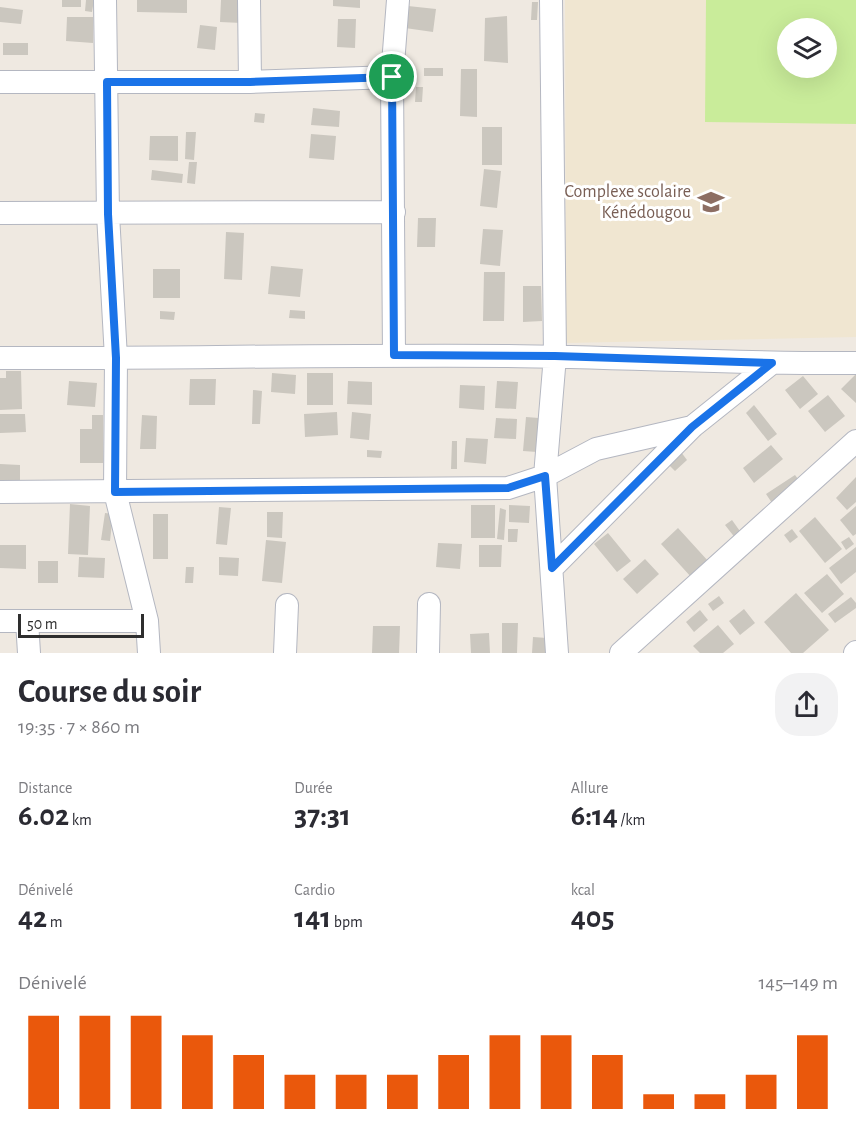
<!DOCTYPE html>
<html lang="fr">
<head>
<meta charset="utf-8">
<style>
  :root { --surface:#fff; --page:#f2f2f3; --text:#2b2b33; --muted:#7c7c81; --accent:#ea580c }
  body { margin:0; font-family:"Alegreya Sans",sans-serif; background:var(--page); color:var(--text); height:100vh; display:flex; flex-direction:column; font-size:22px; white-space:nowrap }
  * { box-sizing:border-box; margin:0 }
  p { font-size:20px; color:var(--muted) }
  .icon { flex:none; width:33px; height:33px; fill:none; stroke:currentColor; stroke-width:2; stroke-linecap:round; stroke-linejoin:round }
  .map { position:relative; height:653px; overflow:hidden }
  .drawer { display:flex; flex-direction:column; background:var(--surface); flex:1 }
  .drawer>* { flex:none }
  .fabs { position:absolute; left:777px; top:18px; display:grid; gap:12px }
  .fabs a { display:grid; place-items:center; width:60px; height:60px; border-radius:50%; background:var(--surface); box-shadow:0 6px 24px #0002; font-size:30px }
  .scale { position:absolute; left:18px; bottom:15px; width:126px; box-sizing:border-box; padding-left:6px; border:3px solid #2e2e2e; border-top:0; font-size:16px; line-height:21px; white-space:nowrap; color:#2e2e2e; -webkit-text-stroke:4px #fff; paint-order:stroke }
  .pin { position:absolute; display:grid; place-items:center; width:51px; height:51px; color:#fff; margin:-26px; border:3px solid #fff; border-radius:50%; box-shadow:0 2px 6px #0007 }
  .round { display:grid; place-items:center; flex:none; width:63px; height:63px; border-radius:24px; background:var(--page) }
  .summary { display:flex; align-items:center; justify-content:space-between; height:102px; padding:0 18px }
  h1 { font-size:33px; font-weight:700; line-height:45px }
  .metrics { display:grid; grid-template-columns:repeat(3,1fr); gap:9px; height:102px; padding:6px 18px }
  .metrics div { display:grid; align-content:center }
  .metrics b { font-size:30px; font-weight:700 }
  .metrics small { font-size:16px; font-weight:400 }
  .metrics p { font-size:16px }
  .chart { height:168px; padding:12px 18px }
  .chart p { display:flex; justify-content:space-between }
  .chart svg { width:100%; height:108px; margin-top:6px; stroke:var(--accent); stroke-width:6 }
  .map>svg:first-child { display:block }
  .education { fill:#f0e6d1; fill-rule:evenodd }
  .pitch { fill:#c9ec9a; fill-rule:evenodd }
  .building { fill:#cbc7bf }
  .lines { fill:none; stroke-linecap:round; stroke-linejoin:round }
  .minor-casing { stroke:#b4b7c1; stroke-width:24 }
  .minor { stroke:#fff; stroke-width:22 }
  .route-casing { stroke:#fff; stroke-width:12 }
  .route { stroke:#1a73e8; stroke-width:8 }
  .labels { text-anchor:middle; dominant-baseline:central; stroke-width:6; stroke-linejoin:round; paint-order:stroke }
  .education-label { font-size:18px; fill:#785e54; stroke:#fff; text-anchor:end }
</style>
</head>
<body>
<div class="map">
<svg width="856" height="653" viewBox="0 0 856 653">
  <rect width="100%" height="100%" fill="#efe9e1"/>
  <path class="education" d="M565,0H856V337L566,343ZM788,28H826V68H788Z"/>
  <path class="pitch" d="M706,0H856V124L705,122ZM788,28H826V68H788Z"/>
  <path class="building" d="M62,0H81V7H62Z
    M86,0H94L92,12L85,11Z
    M137,0H187V13L137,12Z
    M221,0H243L242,23L220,22Z
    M333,0H360V8L333,6Z
    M532,2H538L537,20H531Z
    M408,6L436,9L433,32L405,28Z
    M0,7L23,10L21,24L0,22Z
    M507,16L508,63L484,61L485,18Z
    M67,17H93V43L66,41Z
    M338,19H356L355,48L337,47Z
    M200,25L217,27L215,50L197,48Z
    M3,43H28V55H3Z
    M424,68H443V76H424Z
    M461,69H477V117L460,116Z
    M416,87H423L422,102H415Z
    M313,108L340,111L339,127L311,125Z
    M255,113L265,114L264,123L254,122Z
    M482,127H502V165H482Z
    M186,132H196L194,160L185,159Z
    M311,134L336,136L334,160L309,158Z
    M150,136H178V161L149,160Z
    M189,162H197L195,184L187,183Z
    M484,169L501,171L497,208L480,206Z
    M152,170L183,174L182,183L151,180Z
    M418,218H436L435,247H417Z
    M483,229L503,230L500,266L480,264Z
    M226,232L244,233L242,280L224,279Z
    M271,266L303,269L300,297L268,294Z
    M153,269H180V298H153Z
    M484,272H505L504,321H483Z
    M523,286H541L542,321L523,322Z
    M290,310L305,311V319L289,318Z
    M160,311L175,312L174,320L160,319Z
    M6,371H21L22,409L0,410V378H6Z
    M272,373L296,375L295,394L271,392Z
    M307,373H333V405H307Z
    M856,374V403L841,389Z
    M803,376L818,394L800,409L785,390Z
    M190,379H216L215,405H189Z
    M69,381L97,383L95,407L67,405Z
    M348,381L372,382V405L347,404Z
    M497,381L518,382L516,409L495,408Z
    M460,385L485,386L484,410L459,408Z
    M253,390L262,391L260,424H252Z
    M828,395L845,416L825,432L808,411Z
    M754,405L777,434L768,441L746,413Z
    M337,412L338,435L305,437L304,414Z
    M352,412L371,414L369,440L350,438Z
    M0,414H25L26,432L0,433Z
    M92,415H103V463H80V429H92Z
    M142,415L157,416L156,449H140Z
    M526,417L539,418L537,452L523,451Z
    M496,418L517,419L516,439L494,438Z
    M466,438L488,439L486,464L464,462Z
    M452,441H457V469H451Z
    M771,445L783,459L754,483L743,468Z
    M367,450L382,451L381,458L367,457Z
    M681,452L687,460L675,471L668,464Z
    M0,464L20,465V482H0Z
    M795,475L801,483L772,503L766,494Z
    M856,477V502L847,510L836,498Z
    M70,504L90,506L88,555L68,554Z
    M471,505H495V538H471Z
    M509,505L530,506L529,523L509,522Z
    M856,506V534L853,536L840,520Z
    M219,507L231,508L227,545L216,544Z
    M500,508L506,510L504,540L497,539Z
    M267,512H283L282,538L267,537Z
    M105,513L113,514L110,541L101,540Z
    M153,514H168V559H153Z
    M815,517L842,549L825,563L799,531Z
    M732,520L742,534L736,539L725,525Z
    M678,528L709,562L692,578L661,544Z
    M508,529H518L517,542H508Z
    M792,529L798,537L790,543L784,535Z
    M608,533L631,561L617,572L594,544Z
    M849,537L854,544L846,550L841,542Z
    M266,540L286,542L282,583L262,581Z
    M438,543L462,544L460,569L436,567Z
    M0,545H26V569L0,568Z
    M479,545H502L501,567H479Z
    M856,547V572L841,584L829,568Z
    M79,557L105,558L104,578L78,577Z
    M219,557L239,558L238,576L219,575Z
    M645,559L659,574L637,594L623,579Z
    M38,561H58V583H38Z
    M186,567H194L193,583H185Z
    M827,574L844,594L822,613L804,593Z
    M796,593L829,630L803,653H791L764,622Z
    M719,596L724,603L713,611L708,604Z
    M851,597L856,603V608L835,623L828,614Z
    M744,609L755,623L740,635L729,621Z
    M700,610L708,620L694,632L686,622Z
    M502,623H518L517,653H502Z
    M718,625L734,644L723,653H700L693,646Z
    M373,626H400L399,653H372Z
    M489,633L490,653H471L470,634Z
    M533,637L547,638L546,653H532Z"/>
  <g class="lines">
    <g class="minor-casing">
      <path id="minor" d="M105,0L108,214L116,358L115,492L147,621L149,653
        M249,0L250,82
        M551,0L555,356L545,476L557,653
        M392,77L398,0
        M0,82H250L392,77L394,355
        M0,213L394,212
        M0,358C169,358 338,355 507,356C624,357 740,364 856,363
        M0,492L508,488L545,476L596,449L692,427
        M552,568L692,427L772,363
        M0,621H147
        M27,621L29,653
        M285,653L287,605
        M428,653L429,604
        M621,653L856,441
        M855,653L856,652"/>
    </g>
    <use href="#minor" class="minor"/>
  </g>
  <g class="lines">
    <g class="route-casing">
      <path id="route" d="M392,77L394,355L555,356L772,363L692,427L552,568L545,476L508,488L115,492L116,358L108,214L107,82H250Z"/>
    </g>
    <use href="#route" class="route"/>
  </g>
  <defs>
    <g id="school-bare" transform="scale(2.07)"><path d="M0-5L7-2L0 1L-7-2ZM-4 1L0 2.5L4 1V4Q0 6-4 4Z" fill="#8d6e63" stroke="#fff" stroke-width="2.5" paint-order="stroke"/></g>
  </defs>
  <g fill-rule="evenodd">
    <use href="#school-bare" x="711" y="202"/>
  </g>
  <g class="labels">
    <g class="education-label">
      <text x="691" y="192">Complexe scolaire<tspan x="691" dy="21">Kénédougou</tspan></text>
    </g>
  </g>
</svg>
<div class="fabs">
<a><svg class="icon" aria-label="layers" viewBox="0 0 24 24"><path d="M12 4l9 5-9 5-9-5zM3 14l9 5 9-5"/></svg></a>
</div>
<div class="scale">50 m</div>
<div class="pin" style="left:392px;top:77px;background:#1e9e55"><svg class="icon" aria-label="arrive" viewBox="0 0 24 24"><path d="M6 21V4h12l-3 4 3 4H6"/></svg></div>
</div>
<section class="drawer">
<div class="summary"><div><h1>Course du soir</h1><p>19:35 · 7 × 860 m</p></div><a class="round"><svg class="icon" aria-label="share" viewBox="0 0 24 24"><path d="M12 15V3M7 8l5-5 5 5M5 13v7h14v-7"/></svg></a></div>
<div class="metrics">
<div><p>Distance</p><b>6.02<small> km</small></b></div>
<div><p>Durée</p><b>37:31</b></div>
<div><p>Allure</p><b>6:14<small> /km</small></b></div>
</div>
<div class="metrics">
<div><p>Dénivelé</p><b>42<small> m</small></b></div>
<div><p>Cardio</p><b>141<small> bpm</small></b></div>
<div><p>kcal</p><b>405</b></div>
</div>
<div class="chart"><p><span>Dénivelé</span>145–149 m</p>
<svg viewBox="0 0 160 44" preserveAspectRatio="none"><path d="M5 44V6M15 44V6M25 44V6M35 44V14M45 44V22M55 44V30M65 44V30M75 44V30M85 44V22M95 44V14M105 44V14M115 44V22M125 44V38M135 44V38M145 44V30M155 44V14"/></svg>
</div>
</section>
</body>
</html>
